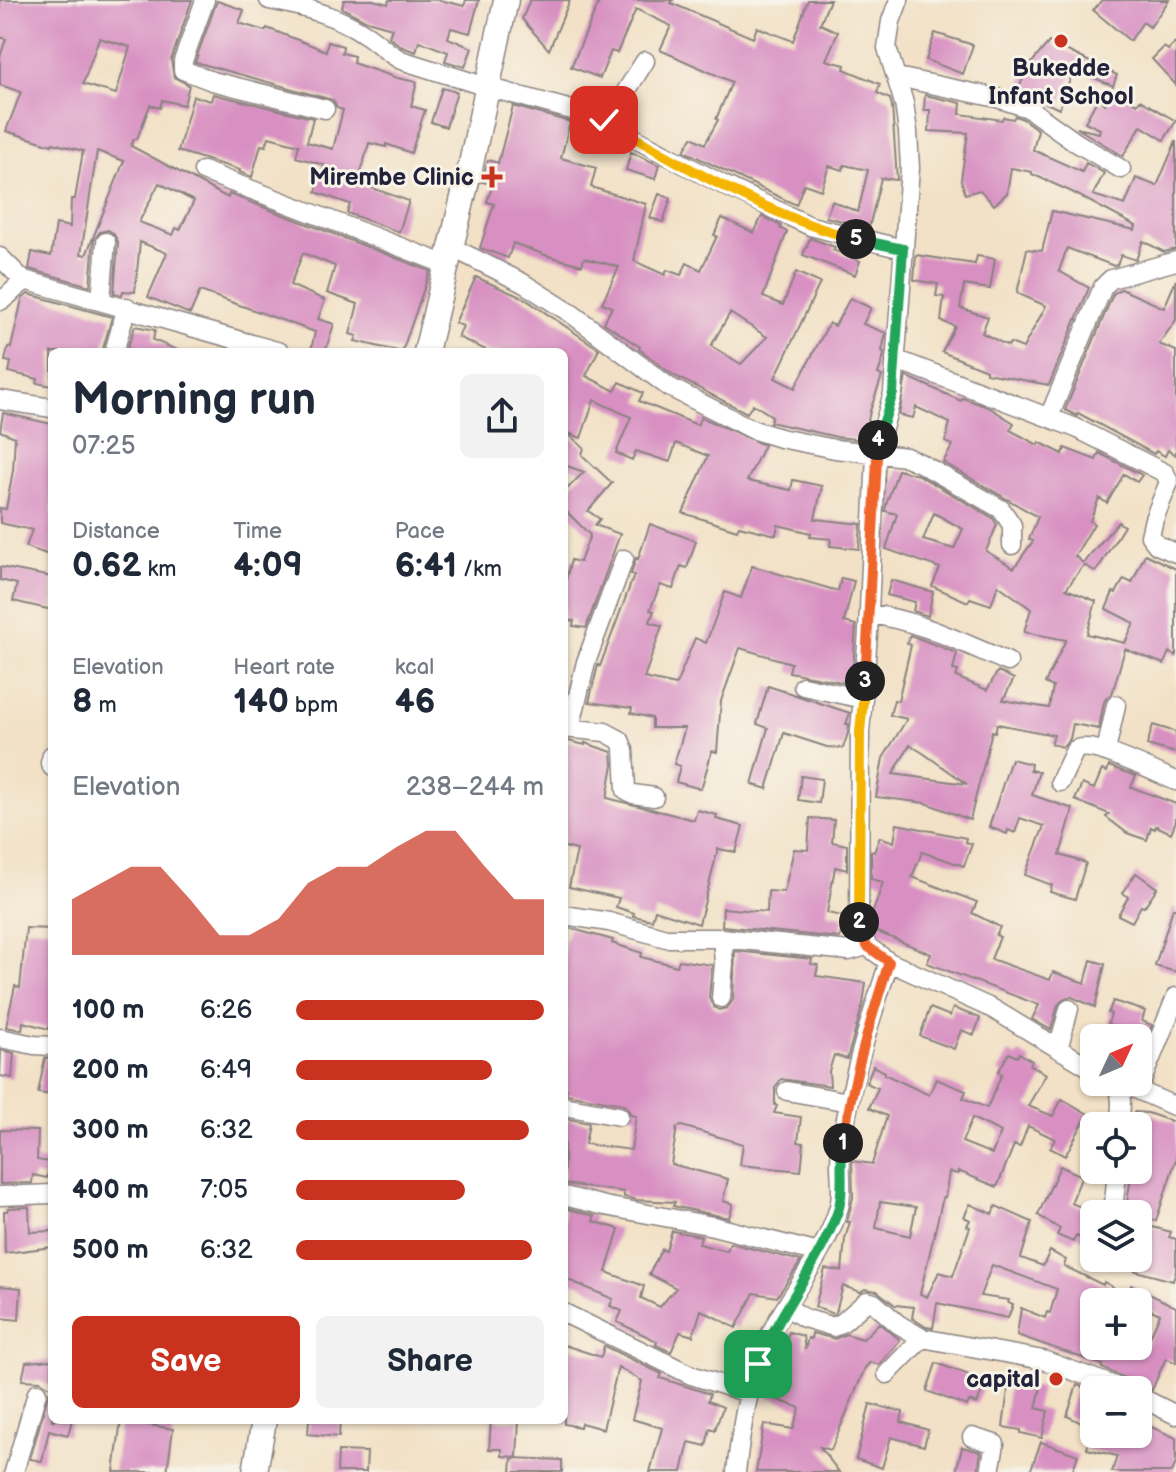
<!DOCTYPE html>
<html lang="en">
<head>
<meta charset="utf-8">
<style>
  :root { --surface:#fff; --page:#f2f2f3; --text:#1f2937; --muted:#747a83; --accent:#c8321e }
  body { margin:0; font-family:"Balsamiq Sans",sans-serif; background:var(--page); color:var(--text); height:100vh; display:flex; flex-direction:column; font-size:30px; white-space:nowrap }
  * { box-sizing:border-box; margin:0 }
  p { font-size:26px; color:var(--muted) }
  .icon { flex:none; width:44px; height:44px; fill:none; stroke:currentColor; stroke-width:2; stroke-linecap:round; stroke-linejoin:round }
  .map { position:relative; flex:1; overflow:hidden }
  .drawer { position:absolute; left:48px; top:348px; width:520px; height:1076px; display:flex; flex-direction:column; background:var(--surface); border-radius:12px; box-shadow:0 2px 6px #0004 }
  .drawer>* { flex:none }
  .needle { width:52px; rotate:46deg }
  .tools { position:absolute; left:1080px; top:1024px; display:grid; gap:16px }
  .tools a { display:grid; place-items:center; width:72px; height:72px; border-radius:12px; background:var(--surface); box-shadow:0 2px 6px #0004; font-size:40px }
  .pin { position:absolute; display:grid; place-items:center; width:68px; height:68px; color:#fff; margin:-34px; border-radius:16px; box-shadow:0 4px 12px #0006 }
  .km { position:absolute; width:40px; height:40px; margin:-20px; border-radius:50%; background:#222; color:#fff; font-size:22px; line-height:40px; text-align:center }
  .round { display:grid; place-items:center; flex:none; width:84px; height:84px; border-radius:12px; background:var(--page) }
  .head { display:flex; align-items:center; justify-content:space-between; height:136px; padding:0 24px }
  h1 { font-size:44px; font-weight:800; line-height:60px }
  .metrics { display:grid; grid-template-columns:repeat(3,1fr); gap:12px; height:136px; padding:8px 24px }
  .metrics div { display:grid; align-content:center }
  .metrics b { font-size:34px; font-weight:800 }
  .metrics small { font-size:22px; font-weight:400 }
  .metrics p { font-size:22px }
  .chart { height:224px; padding:16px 24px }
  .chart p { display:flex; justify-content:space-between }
  .chart svg { width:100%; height:144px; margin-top:8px; fill:var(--accent); opacity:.7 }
  .action { display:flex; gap:16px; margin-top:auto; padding:16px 24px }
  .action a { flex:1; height:92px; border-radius:12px; background:var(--accent); color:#fff; font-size:32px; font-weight:800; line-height:92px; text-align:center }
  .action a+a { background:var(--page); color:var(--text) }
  ul { padding:0 24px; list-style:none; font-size:26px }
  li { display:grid; grid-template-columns:128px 96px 1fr; align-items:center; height:60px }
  li i { height:20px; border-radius:10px; background:var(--accent) }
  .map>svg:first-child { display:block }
  .building { fill:#d890c2; fill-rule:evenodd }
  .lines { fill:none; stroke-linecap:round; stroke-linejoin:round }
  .street-casing { stroke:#8a8280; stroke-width:21 }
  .secondary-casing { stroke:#8a8280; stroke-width:27 }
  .street { stroke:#fff; stroke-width:18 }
  .secondary { stroke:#fff; stroke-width:24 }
  .split-1-casing { stroke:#fff; stroke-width:16 }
  .split-2-casing { stroke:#fff; stroke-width:16 }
  .split-3-casing { stroke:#fff; stroke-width:16 }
  .split-4-casing { stroke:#fff; stroke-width:16 }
  .split-5-casing { stroke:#fff; stroke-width:16 }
  .split-6-casing { stroke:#fff; stroke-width:16 }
  .split-1 { stroke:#22a559; stroke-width:10 }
  .split-2 { stroke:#f0652b; stroke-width:10 }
  .split-3 { stroke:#f5b400; stroke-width:10 }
  .split-4 { stroke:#f0652b; stroke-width:10 }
  .split-5 { stroke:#22a559; stroke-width:10 }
  .split-6 { stroke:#f5b400; stroke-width:10 }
  .poi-dot { fill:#c8321e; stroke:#f7f3e8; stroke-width:3 }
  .labels { text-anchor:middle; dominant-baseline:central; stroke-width:6; stroke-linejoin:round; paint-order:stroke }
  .poi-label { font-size:24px; font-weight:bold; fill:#22223b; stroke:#f7f3e8; text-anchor:end }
</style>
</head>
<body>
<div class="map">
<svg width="1176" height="1472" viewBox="0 0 1176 1472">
  <rect width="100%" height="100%" fill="#f7f3e8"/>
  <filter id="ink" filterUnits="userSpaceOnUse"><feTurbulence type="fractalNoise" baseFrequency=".0125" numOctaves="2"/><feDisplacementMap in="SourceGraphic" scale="16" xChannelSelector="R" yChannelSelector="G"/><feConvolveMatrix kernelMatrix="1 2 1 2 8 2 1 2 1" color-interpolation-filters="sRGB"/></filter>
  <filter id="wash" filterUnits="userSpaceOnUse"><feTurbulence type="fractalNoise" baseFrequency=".006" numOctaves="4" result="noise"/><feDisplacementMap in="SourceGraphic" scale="32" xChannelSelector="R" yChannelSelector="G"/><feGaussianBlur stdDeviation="1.8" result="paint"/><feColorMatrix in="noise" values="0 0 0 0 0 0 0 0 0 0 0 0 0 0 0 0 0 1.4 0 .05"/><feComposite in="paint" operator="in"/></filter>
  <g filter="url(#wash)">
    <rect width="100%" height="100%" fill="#f2e1c6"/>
    <g id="blocks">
      <path class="building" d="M0,0H192L171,60L174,77L189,85L184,105L162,100L160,108L150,105L137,139H134L131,146L228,198L229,194L430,271L402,352L355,341L357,336L350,334L358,304L327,293L335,266L303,253L290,285L325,300L318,319L334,324L325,352L311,350L315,332L200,291L190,314L148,297L167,253L140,242L135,292L123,291L122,295L114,293L118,242L113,233L108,230L100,232L94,240L90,286L29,269L32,252L51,256L56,224L70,227L71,199H75L83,151L53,143L52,145L6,131L21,92L0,85V57L6,39L0,37ZM99,38L130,47L116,94L83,84ZM97,151L124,161L86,255L81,254ZM159,183L194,201L180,230L176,228L173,235L139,222Z
        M344,0H373L388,4L389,0H440L464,6L466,0H479L470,33L451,28L448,38L472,48L465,67L445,61L448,52L419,41L416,52L402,47L389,37L392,28L367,21L342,8Z
        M530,0H570L549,50L522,19Z
        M600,0H673L671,3L753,38L757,27L793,41L808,0H830L820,24L838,32L826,60L845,65L844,69L880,84L877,93L890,99L892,106L897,180L881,178L869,228L826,217L832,201L858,212L868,170L844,165L843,170L829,166L821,190L804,184L796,205L684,151L692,137L705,144L718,120L716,119L732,82L660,50L671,26L636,9L617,53L611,51L600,78L571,67Z
        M1102,0H1169L1150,27L1143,22L1130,41L1093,10Z
        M217,1L244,10L239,23L265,31L267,28L326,51L328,42L343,46L342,53L354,56L353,63L397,78L417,82L411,106L425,110L411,153L386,144V147L369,143L358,183L409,201L399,232L347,213L350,204L316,192L324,165L296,157L299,145L269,137L266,146L261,145L252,177L239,172L240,170L178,151L193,96L211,101L213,94L313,118L307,142L333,149L343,110L337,108L333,100L195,62Z
        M935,33L973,45L963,74L926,60Z
        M1049,42L1117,75L1113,86L1074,69L1059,109L1018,89L1029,66Z
        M1176,42V85L1152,59L1164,47L1168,50Z
        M442,88L457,92L446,127L431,122Z
        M1117,93L1137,104L1140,100L1176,121L1164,140L1141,126L1123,156L1077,128L1099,133L1100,129L1085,122L1098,98L1105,104Z
        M925,95L961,103L960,114L1002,120L1003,117L1013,119L1015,116L1023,119L1038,130L1033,150L1082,172L1086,163L1104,173L1093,195L1125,205L1136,178L1157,186L1176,141V249L1164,252L1143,241L1136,260L1121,255L1117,265L1114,266L1067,248L1059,271L1089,288L1049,385L986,373V370L942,352L955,326L941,321L944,297L936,296L938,284L914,280L916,255L975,264L977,256L995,259L990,289L964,285L960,308L988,317L982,333L1008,346L1010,343L1023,348L1046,306L1017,293L1027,249L1042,251L1052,211L1135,230L1136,226L1072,192L1032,174V172L1011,168L1007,193L994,205L980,190L965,194L961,179L968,133L929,131L930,110H924Z
        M513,106L570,122L561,158L596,168L591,187L646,204L634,261L665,275L667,270L681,275L687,263L701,270L717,236L714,235L722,218L754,233L762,216L781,226L780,228L787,232L763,297L783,305L796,272L820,283L775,378L795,388L829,323L835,326L850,298L871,308L863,324L886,333L882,351L884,352L883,359L878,374L882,376L870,411L864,440L837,437L770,422L772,416L753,404L747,413L673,375L639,349L640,347L604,323L612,307L602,303L619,267L584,258L582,265L548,256L513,243L508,258L480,248L494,204L487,202L493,184L482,182L488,160L498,163ZM730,313L767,337L741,364L711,346Z
        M631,152L659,165L655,179L626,170Z
        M659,194L671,198L663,222L650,218Z
        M810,238L835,247L833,250L860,261L855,275L803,255Z
        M476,277L525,299L599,349L586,376L615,391L620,382L643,393L639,401L697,425L701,417L764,445L747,481L791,490L793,480L822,486L815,519L861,524L859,549L830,546L831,539L810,537L811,533L778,525L776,535L739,526L737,530L683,513L708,456L676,443L670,462L636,451L632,460L616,453L631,417L594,400L581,438L566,432L584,448L582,455L612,483L588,511L600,519L595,525L620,534L586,628L573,626L574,621L564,620V587L571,560L580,562L590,535L564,509V492L584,472L564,465V352H490L458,337L463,326L455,323Z
        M1176,280V320L1159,344L1176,351V455L1168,450L1165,456L1156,451L1154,454L1078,413L1077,416L1065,410L1113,294L1121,289L1164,308Z
        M28,294L112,317L102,352H52V386L37,383L38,379L9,372L11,362L5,361L8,347L11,348L22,299Z
        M135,326L155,330L153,340L182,352H126Z
        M906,376L961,401L963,398L990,408L1014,423L1010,430L1038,445L1039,442L1063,454L1065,448L1096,460L1099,453L1142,475L1137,482L1124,474L1107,503L1099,498L1090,521L1094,524L1075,556L1083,563L1118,522L1124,526L1096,572L1084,565L1066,589L1096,601L1087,634L1125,643L1134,623L1106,609L1113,592L1116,593L1124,579L1132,583L1145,554L1176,569V656L1169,652L1164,664L1125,649L1112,694L1108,696L1104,702L1099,729L1073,724L1070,739L1063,747L1051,744L1054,735L997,724L995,732L992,731L970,820L926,803L876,797L883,758L907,719L890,715L894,700L898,701L911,645L907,643L910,635L957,653L953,670L958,671L956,677L987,690L998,671L1014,679L1003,700L1049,708L1053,687L1045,683L1066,640L1024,632L1031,609L998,585L991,605L970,598L968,602L932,586L940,568L886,549L897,514L885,511L886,505L898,470L918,475L993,518L997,525L986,551L1014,568L1033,541L1029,539L1038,517L943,462L953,445L945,442L950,423L916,407L913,418L899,415ZM934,513L963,529L954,549L923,540ZM910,745L923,753L967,784L893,774Z
        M3,413L52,424V556L26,547L32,530L0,523V508L6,509L13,470L15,437L0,431Z
        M650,524L696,541L687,568L681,566L673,589L660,585L650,610L654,611L650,622L662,626L644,678L676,685L695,638L706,643L725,592L741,598L752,566L838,591L841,578L854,581L844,622L856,625L852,684L789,672L791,663L740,648L721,701L717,752L712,751L701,789L676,782L680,766L674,764L685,728H652V718L631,713L632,708L589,702L598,665L600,666L634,575L631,574L636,558L638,559Z
        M0,567L52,577V610L13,601L17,584L0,580Z
        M891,580L933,592L928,616L913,611L915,602L887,595Z
        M768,686L850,713L846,724H849L848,733L843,748L827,747L784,733L767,789L752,784L768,728L757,724Z
        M1153,725L1176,732V753L1147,745Z
        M564,740L585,745V743L612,752L613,765L607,798L694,820L697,810L717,815L716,819L743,826L736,852L718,849L699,924L655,910L652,920L633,916L634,913L616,907L619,898L569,887L577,850L564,847Z
        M1011,759L1031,764L1030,770L1039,772L1032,795L1073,809L1060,855L1086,863L1075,899L1050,892L1052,885L1025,875L1044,826L1020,818L1015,833L1008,830L1007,834L989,827Z
        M1109,766L1136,776L1131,787L1176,804V821L1171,833L1156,826L1155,829L1151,827L1147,840L1127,833L1106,817L1109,814L1075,800L1082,784L1094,789L1102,770L1107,772Z
        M801,776L822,779L819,803L798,800Z
        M810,818L834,820L832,842L847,845V870L835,867L827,913L843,916L840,938L722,926L723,908L767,912L768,891L784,892L794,849L808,850Z
        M897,824L966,838L965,842L972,844L964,866L922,852L912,877L977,902L972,913L1000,927L996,935L1000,937L991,959L1050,980L1053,972L1085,983L1091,960L1105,964L1095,1007L1072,997L1065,998L1058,1005L1051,1030L1032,1019L1039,1005L927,963L931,954L875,931L871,918L883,882L871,879V851L874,852L880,837L894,842Z
        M1136,873L1157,888L1144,907L1141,906L1132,922L1118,915L1128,897L1123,893Z
        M1173,908H1176V972L1155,966Z
        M26,928L52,929V1019L49,1029L23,1022L22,1030L6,1027L15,986L20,988Z
        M569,928L613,940L612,943L642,953L641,957L677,966L679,960L712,965L709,998L714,1007L719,1010L727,1008L733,1000L735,951L812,959L811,964L818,965L816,976L866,983L863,1004L847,1059L834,1055L829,1071L830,1086L781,1079L775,1088V1105L777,1106L774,1113L801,1117L798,1142L804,1143L801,1171L740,1165L743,1144L682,1126L677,1127L671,1164L728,1179L723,1201L733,1204L729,1218L673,1206L675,1202L637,1200L624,1197V1192L564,1184V1118L589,1123L585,1144L631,1150L636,1116L631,1115L627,1107L622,1104L566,1094L567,1089L564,1088V945Z
        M1113,1001L1145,1011L1142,1021L1152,1025L1138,1058V1038H1127L1129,1031L1108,1024L1111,1014L1108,1013Z
        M930,1008L950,1016L953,1008L980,1018L974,1035L961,1030L954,1049L920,1036Z
        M1,1050L14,1053L12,1078L0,1076Z
        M1009,1053L1017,1057L1019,1053L1032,1061L1030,1065L1046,1074L1028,1106L1053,1116L1062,1099L1088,1114L1065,1156L1050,1148L1055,1139L1028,1126L1020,1147L1014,1145L997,1187L958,1171V1174L949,1172L945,1197H943L920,1294L927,1297L939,1272L953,1276L970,1227L967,1226L970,1220L964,1217L970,1204L992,1214L996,1206L1032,1222L1021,1258L1043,1266L1050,1251L1066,1260L1064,1266L1103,1285L1104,1282L1128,1296L1131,1285L1176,1307V1363L1166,1358L1152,1390L1102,1368L1103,1365L1017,1335L1021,1308L1045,1318L1047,1312L1050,1313L1057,1289L992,1265L980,1296L1009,1300L1008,1303L1013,1305L1008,1318L937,1303L933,1328L926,1327L912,1318L914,1307L895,1305L877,1291L865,1289L860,1292L843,1286L836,1312L833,1314L815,1307L825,1269L842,1271L845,1239L850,1222H847L853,1198L852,1161L872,1164L887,1116L869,1108L878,1088L866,1083L873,1066L885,1072L884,1074L929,1095L936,1079L966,1091L963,1098L987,1108L1002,1074L998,1072ZM972,1118L1001,1132L992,1154L962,1142ZM880,1202L916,1207L910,1236L876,1228ZM1094,1302H1138V1304L1160,1314L1146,1346H1094Z
        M45,1058H52V1095L38,1093Z
        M1134,1112L1148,1113L1176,1123V1159L1156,1221L1138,1214H1125L1130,1183L1129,1170H1138V1126H1133Z
        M0,1130L38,1131L37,1160L49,1162L47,1178L33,1175L32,1183L0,1184Z
        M1060,1166L1082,1176L1071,1203L1094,1212V1243L1076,1236L1073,1242L1057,1235L1060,1229L1038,1215Z
        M29,1207L30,1232L52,1231V1247L5,1253L4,1211H7L8,1208Z
        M564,1208L595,1216L593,1221L619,1229L606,1272L644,1286L641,1298L660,1307L676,1288L649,1274L662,1249L666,1251L672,1231L701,1236L699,1244L727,1251L730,1243L801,1261L777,1297L754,1293L736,1328L701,1310L693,1336L680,1332L671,1352L656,1345L657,1341L617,1322L622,1311L610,1306L613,1299L564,1278Z
        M1149,1226L1171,1232L1169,1237L1176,1239V1271L1173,1281L1136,1271L1108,1258H1140Z
        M0,1286L21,1288L19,1320L0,1318Z
        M879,1323L900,1340L879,1365L870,1362L865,1368L831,1450L820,1447L839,1472H756L764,1424L793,1429L800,1408L767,1396L779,1360L773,1359L781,1340L786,1341L789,1332L803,1336L805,1350L808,1338L811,1339L812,1333L835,1339L846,1334L863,1339Z
        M564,1345L601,1357L604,1346L662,1374L660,1378L710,1394L708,1401L723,1407L715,1430L710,1428L706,1446L689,1442L682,1472H650L662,1428L632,1419L642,1381L618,1367L603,1429L581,1423L580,1427L564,1424Z
        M52,1360V1388L40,1381L22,1380L26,1362Z
        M936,1363L986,1381L977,1404L969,1401L967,1406L927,1391Z
        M1009,1382L1041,1388L1036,1408L1048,1411L1042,1438L1021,1433V1430L1003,1427Z
        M1077,1385L1094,1391V1429L1067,1416Z
        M49,1392L52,1393V1420H72L68,1435L49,1430L42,1461L30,1459Z
        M870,1404L903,1412L901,1422L928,1430L924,1446L891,1437L882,1468L856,1459Z
        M121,1420L173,1429L167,1472H114Z
        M309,1420H340L339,1437L308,1434Z
        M491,1420H519L517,1457L502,1456V1449H489Z
        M1138,1421L1176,1438V1463L1172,1472H1112L1117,1456L1087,1449L1090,1434H1138Z
        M1041,1442L1078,1455L1072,1472H1030Z
        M962,1447L981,1452L978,1472H956Z
        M338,1451L367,1452L366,1472H337Z
        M512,1458L562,1460V1472H511Z"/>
    </g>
  </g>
  <g filter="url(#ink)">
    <use href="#blocks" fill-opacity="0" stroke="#8a8280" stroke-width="2"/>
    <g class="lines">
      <g class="street-casing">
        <path id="street" d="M205,0L183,61V70L212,81L325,109
          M269,0C302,6 337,15 365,34C378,42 387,53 401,60L487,87L590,115L724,185L810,226L903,249
          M899,0L891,21L887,48L904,103L908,132L910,168L893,393L876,453L868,634L860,732L859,922L867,946L889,962L993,1009L1094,1070
          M897,77L997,98L1028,108L1077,143L1121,169
          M610,124L620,101L645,61
          M203,171L447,265
          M451,247L523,283L572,314L669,387L754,430L780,438L835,449L906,457L920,463L1001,509L1012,525V545
          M0,257L24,281
          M101,300L106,242
          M0,301C11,296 17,283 28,281L280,352
          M114,352L127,307
          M895,359L1076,428L1165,473L1169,482L1154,519L1150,536L1157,545L1176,553
          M0,400L52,408
          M1049,417L1103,287L1111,279L1176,261
          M869,614C918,620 963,643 1008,662
          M803,686L863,699
          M564,728L605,732L620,740L624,750L626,790L633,794L654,797
          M570,729L586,662L624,559
          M1106,751L1116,705
          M52,755L50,763L52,767
          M1060,782L1075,750C1092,739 1155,773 1176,781
          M564,915L609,922L666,938H722L849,951L867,946
          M721,998L724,963L722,938
          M0,1038L34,1045L52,1046
          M1058,1049L1069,1009
          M1118,1082L1121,1101L1120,1126
          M1120,1082L1176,1107
          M1138,1090L1176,997
          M787,1091L849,1102
          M564,1106L619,1116
          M0,1196L52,1194
          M564,1196L605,1206L713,1226L819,1253
          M1113,1214L1117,1170
          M787,1307L804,1318L834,1327L843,1322L867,1301L874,1303L898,1324L922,1338L1043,1360L1126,1390
          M564,1313L691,1375L748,1393
          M887,1374L922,1338
          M1138,1396L1176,1415
          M972,1437L995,1444L990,1472
          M14,1472L37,1393
          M736,1472C742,1421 750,1370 775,1325C797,1285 826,1252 839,1207C843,1193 840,1178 840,1164C840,1145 845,1123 849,1104C858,1056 874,1009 889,962"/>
      </g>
      <g class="secondary-casing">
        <path id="secondary" d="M426,352L471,164L506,0
          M255,1472L264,1420"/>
      </g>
      <use href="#street" class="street"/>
      <use href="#secondary" class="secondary"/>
    </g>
  </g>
  <g class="lines" filter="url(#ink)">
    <g class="split-1-casing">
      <path id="split-1" d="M758,1364C780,1310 818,1266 838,1211C845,1190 839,1165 843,1143"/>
    </g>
    <g class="split-2-casing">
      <path id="split-2" d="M843,1143C852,1081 870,1022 889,962L867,946L859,922"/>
    </g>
    <g class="split-3-casing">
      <path id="split-3" d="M859,922L860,732L865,681"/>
    </g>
    <g class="split-4-casing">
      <path id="split-4" d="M865,681L878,440"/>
    </g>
    <g class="split-5-casing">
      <path id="split-5" d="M856,239L903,249L893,393L878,440"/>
    </g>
    <g class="split-6-casing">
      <path id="split-6" d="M604,120C678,163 774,219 856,239"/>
    </g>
    <use href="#split-1" class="split-1"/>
    <use href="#split-2" class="split-2"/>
    <use href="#split-3" class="split-3"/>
    <use href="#split-4" class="split-4"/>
    <use href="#split-5" class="split-5"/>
    <use href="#split-6" class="split-6"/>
  </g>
  <g class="poi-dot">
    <circle cx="1061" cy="41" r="8"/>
    <path d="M488 165h8v8h8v8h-8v8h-8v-8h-8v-8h8z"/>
    <circle cx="1056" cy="1379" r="8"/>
  </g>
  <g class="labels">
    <g class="poi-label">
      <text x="1061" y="68" text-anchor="middle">Bukedde<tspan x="1061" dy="28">Infant School</tspan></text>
      <text x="474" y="177">Mirembe Clinic</text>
      <text x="1040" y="1379">capital</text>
    </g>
  </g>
</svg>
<div class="tools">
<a><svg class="needle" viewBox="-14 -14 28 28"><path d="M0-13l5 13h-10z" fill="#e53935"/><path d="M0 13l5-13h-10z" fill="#747a83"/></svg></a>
<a><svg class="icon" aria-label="locate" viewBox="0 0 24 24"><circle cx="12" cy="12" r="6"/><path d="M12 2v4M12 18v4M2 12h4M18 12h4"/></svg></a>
<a><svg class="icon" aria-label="layers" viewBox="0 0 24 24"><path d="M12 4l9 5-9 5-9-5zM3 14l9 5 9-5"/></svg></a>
<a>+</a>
<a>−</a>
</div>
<div class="pin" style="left:758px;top:1364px;background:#1e9e55"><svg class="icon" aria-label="arrive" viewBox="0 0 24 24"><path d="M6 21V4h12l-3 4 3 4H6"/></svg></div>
<div class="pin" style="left:604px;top:120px;background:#d93025"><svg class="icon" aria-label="check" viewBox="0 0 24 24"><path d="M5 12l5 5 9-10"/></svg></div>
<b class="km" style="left:843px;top:1143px">1</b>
<b class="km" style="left:859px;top:922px">2</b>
<b class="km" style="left:865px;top:681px">3</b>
<b class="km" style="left:878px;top:440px">4</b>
<b class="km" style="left:856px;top:239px">5</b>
<section class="drawer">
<div class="head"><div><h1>Morning run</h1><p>07:25</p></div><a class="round"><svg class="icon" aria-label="share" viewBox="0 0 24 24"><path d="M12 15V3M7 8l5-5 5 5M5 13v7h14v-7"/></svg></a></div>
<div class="metrics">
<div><p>Distance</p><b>0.62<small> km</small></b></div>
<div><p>Time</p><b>4:09</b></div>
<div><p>Pace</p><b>6:41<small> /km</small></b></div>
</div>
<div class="metrics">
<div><p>Elevation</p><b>8<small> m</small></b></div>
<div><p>Heart rate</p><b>140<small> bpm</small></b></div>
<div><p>kcal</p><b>46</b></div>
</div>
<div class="chart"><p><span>Elevation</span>238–244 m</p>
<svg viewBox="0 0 160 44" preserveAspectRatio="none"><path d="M0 44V27L10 22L20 17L30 17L40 27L50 38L60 38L70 33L80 22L90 17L100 17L110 11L120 6L130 6L140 17L150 27L160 27V44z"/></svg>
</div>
<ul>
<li><b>100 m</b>6:26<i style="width:100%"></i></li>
<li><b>200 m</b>6:49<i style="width:79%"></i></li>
<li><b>300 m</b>6:32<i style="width:94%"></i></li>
<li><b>400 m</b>7:05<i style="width:68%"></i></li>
<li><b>500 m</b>6:32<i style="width:95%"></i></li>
</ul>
<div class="action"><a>Save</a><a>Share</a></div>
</section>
</div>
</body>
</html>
